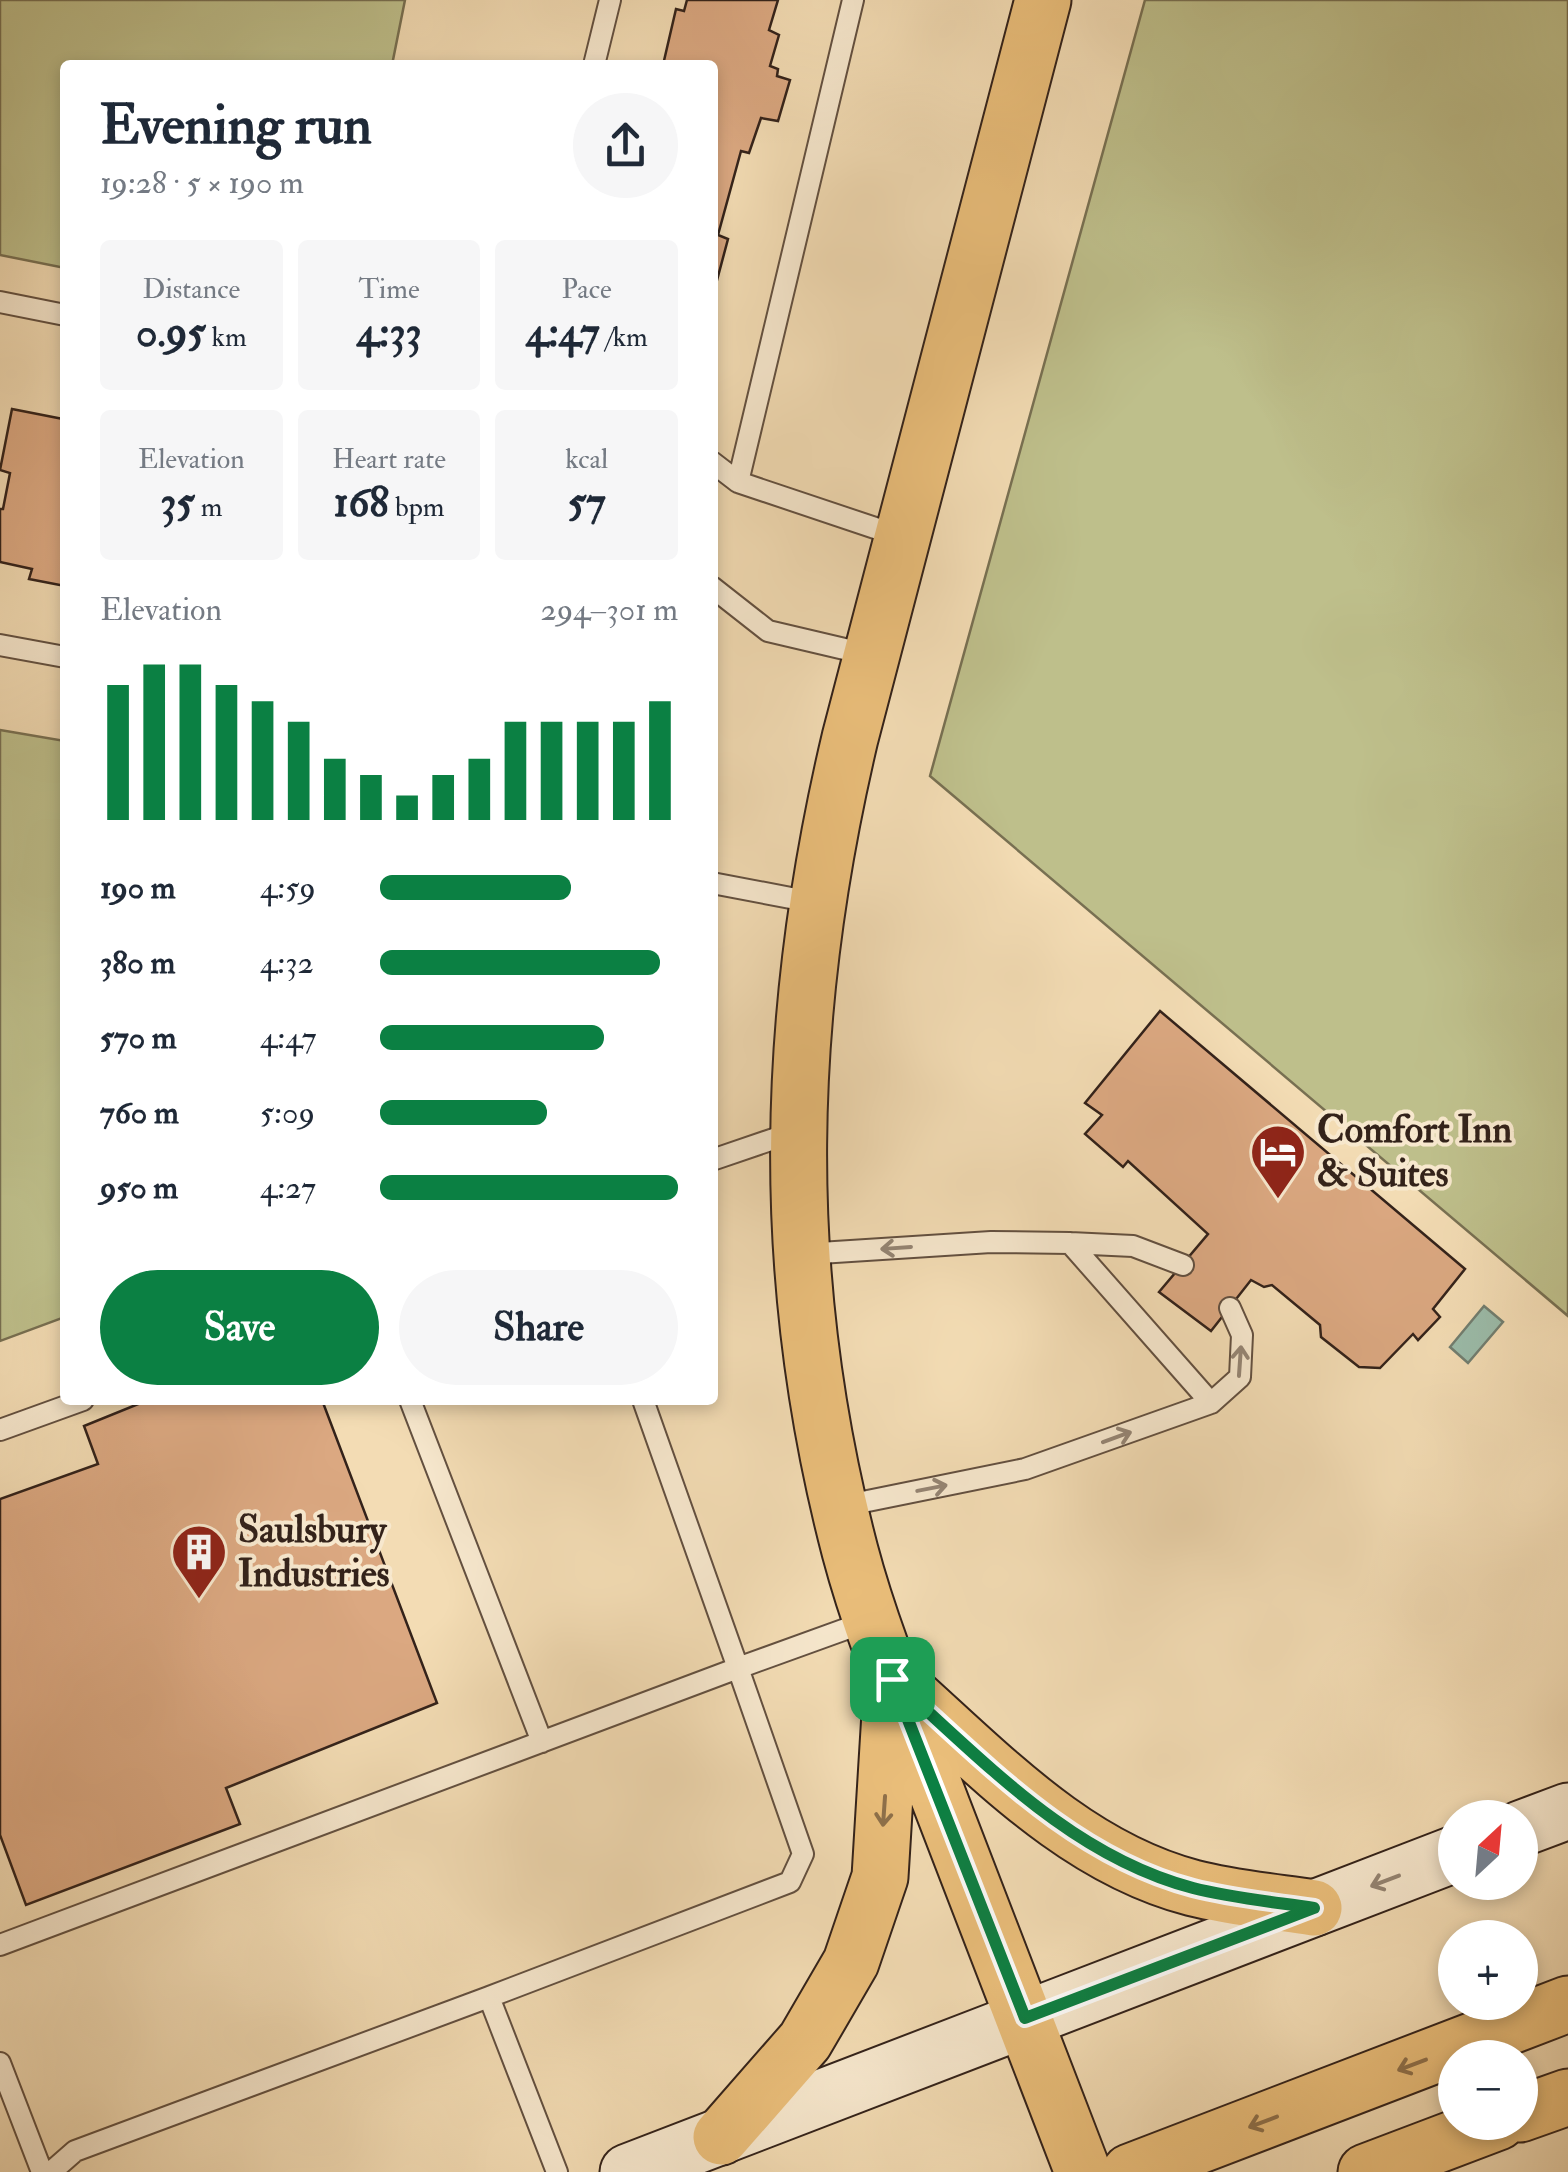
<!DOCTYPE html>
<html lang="en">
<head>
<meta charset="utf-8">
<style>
  :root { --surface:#fff; --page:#f6f6f7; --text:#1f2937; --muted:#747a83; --accent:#0b8043 }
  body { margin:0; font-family:"IM FELL Double Pica",serif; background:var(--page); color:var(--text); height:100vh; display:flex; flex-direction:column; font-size:38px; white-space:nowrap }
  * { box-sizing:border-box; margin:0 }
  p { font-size:32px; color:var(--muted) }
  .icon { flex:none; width:55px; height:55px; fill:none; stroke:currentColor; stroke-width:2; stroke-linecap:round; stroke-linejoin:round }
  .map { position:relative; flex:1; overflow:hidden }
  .details { position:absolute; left:60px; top:60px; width:658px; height:1345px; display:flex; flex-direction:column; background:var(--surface); border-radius:10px; box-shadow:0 5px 15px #0003 }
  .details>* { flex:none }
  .needle { width:65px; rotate:26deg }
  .tools { position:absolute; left:1438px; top:1800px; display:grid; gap:20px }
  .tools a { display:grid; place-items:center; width:100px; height:100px; border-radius:50%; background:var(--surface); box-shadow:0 5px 15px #0003; font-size:50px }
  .pin { position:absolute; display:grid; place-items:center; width:85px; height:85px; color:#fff; margin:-42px; border-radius:20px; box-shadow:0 5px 15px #0006 }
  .round { display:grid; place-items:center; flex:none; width:105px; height:105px; border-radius:52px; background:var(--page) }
  .summary { display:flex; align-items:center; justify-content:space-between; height:170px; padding:0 40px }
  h1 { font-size:55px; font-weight:800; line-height:75px }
  .stats { display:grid; grid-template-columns:repeat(3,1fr); gap:15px; height:170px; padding:10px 40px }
  .stats div { display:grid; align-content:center; border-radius:10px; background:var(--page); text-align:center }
  .stats b { font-size:42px; font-weight:800 }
  .stats small { font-size:28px; font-weight:400 }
  .stats p { font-size:28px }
  .chart { height:280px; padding:20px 40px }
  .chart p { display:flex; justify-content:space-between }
  .chart svg { width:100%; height:180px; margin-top:10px; stroke:var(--accent); stroke-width:6 }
  .cta { display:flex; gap:20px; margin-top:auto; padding:20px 40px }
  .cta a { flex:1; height:115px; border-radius:60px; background:var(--accent); color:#fff; font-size:40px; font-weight:800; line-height:115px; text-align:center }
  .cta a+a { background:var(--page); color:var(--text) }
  ul { padding:0 40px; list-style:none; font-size:32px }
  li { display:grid; grid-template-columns:160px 120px 1fr; align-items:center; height:75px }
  li i { height:25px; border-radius:12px; background:var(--accent) }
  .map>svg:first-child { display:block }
  .green { fill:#bebf8b; stroke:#787052; stroke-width:2.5 }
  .water { fill:#9bbcaa; stroke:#717e70; stroke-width:2.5 }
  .building { fill:#dba881; stroke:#33221a; stroke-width:2.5 }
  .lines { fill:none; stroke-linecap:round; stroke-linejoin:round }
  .service-casing { stroke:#635040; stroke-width:24 }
  .secondary-casing { stroke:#33221a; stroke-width:59 }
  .primary-casing { stroke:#33221a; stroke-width:59 }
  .motorway-casing { stroke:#33221a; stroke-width:59 }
  .service { stroke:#f7e8ce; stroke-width:20 }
  .secondary { stroke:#f7e8ce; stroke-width:55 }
  .primary { stroke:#eabe7a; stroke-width:55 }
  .motorway { stroke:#eabe7a; stroke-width:55 }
  .oneway { stroke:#958574 }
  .oneway2 { stroke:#8e704a }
  .route-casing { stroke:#fff; stroke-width:20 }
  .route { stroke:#0b8043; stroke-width:12 }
  .labels { text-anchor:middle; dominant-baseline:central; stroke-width:8; stroke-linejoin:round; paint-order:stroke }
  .poi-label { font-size:38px; font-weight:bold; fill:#33221a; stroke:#f7e8ce; text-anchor:start }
</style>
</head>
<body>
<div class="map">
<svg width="1568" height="2172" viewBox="0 0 1568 2172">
  <rect width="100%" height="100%" fill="#f3dcb4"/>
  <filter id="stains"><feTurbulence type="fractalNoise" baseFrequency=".002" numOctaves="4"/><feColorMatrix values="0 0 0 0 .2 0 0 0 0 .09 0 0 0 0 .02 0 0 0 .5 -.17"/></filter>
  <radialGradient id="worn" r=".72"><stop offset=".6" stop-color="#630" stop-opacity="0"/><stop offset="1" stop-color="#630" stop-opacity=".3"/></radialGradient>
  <path class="green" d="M0,0H405L392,65H65V268L0,255Z
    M1145,0H1568V1316L930,776Z
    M0,730L65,741V1317L0,1341Z"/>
  <path class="water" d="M1484,1306L1503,1322L1468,1363L1450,1347Z"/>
  <path class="building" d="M687,0H778L769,30L779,35L770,66L778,69L777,76L790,80L778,121L761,118L749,153L741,151L718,235L728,239L712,299V65H663L676,9L684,11Z
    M65,406V586L29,579L32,569L0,562V509H3L10,473L0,470L12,409L63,419Z
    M1160,1011L1465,1269L1433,1309L1440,1317L1418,1340L1413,1334L1380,1368L1359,1367L1321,1337L1320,1325L1272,1285L1264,1287L1251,1280L1211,1331L1159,1292L1208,1234L1128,1161L1123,1167L1085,1134L1102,1115L1085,1103Z
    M148,1400H322L437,1703L226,1788L240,1824L26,1905L0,1835V1499L98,1464L84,1426Z"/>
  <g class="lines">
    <g class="service-casing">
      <path id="service" d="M853,0L738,482L902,537
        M594,65L610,0
        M0,302L65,315
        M712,462L738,482
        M712,587L768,631L870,655
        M0,645L65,657
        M712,883L817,903
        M712,1160L797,1131
        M1070,1243L1211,1403
        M804,1254L991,1242L1070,1243L1133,1246L1183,1265
        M410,1400L542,1742
        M643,1400L738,1668L868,1621
        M0,1430L83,1400
        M843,1506L1025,1469L1211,1403L1240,1377L1242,1335L1230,1308
        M0,1945L738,1668L803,1854L790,1882L489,1997L557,2172
        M0,2063L42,2172
        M51,2172L75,2151L489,1997"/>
    </g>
    <g class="secondary-casing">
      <path id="secondary" d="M1520,1829L1568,1811
        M628,2172L1455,1854"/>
    </g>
    <g class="primary-casing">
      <path id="primary" d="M1043,0L850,738C785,1013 778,1276 850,1551C873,1638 910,1722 942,1806C990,1928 1037,2050 1083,2172
        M899,1684C988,1763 1074,1857 1193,1888C1232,1898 1274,1902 1314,1908
        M721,2137L805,2041L851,1962L880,1877L891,1697"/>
    </g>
    <g class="motorway-casing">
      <path id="motorway" d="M1520,2114L1568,2097
        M1130,2172L1568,2004
        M1366,2172L1498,2122"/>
    </g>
    <use href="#service" class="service"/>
    <use href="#secondary" class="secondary"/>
    <use href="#primary" class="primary"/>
    <use href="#motorway" class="motorway"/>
  </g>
  <defs><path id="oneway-shaft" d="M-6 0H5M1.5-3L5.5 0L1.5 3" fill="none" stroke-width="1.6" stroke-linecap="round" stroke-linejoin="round" transform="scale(2.5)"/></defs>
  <g class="oneway">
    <use href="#oneway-shaft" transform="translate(896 1248) rotate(176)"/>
    <use href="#oneway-shaft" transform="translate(1240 1361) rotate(-86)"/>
    <use href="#oneway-shaft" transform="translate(1117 1437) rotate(-20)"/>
    <use href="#oneway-shaft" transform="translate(932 1488) rotate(-11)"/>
    <use href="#oneway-shaft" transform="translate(1385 1881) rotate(159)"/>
  </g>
  <g class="oneway2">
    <use href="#oneway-shaft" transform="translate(884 1811) rotate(94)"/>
    <use href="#oneway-shaft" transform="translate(1412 2065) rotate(159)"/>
    <use href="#oneway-shaft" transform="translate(1263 2122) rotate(159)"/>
  </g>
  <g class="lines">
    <g class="route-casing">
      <path id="route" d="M892,1679C983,1760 1071,1856 1193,1888C1232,1898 1274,1902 1314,1908L1025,2018Z"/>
    </g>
    <use href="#route" class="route"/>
  </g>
  <defs>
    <g id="hotel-pin" transform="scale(2.875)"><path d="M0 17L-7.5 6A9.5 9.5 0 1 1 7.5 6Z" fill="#8f2418" stroke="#f7e8ce"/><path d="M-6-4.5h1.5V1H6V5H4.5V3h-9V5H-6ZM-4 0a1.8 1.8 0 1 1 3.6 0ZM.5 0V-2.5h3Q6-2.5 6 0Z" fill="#fff"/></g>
    <g id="building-pin" transform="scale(2.875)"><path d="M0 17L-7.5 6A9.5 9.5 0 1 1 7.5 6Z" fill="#8f2418" stroke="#f7e8ce"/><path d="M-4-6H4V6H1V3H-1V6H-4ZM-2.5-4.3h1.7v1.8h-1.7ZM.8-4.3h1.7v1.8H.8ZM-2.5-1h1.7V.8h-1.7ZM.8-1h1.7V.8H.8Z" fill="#fff"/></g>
  </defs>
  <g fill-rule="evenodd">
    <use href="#hotel-pin" x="1278" y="1152"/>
    <use href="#building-pin" x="199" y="1552"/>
  </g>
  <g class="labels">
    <g class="poi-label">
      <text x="1317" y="1130">Comfort Inn<tspan x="1317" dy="44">&amp; Suites</tspan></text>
      <text x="238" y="1530">Saulsbury<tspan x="238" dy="44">Industries</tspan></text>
    </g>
  </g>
  <rect width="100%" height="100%" filter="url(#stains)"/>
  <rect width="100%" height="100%" fill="url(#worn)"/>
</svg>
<div class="tools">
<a><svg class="needle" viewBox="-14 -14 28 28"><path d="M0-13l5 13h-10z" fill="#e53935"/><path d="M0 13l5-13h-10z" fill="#747a83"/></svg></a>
<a>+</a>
<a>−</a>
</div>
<div class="pin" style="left:892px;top:1679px;background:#1e9e55"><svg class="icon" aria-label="arrive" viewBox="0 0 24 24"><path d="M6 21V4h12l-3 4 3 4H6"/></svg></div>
<section class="details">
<div class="summary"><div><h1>Evening run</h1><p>19:28 · 5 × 190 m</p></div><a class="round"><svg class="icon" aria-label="share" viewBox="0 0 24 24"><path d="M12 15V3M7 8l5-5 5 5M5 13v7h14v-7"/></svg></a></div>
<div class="stats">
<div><p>Distance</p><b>0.95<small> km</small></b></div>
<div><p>Time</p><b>4:33</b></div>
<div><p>Pace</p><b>4:47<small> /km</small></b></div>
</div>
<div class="stats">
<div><p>Elevation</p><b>35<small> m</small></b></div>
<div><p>Heart rate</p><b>168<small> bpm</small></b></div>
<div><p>kcal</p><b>57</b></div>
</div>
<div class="chart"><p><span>Elevation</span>294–301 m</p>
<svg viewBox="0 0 160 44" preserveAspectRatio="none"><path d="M5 44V11M15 44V6M25 44V6M35 44V11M45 44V15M55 44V20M65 44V29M75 44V33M85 44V38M95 44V33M105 44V29M115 44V20M125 44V20M135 44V20M145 44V20M155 44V15"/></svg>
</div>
<ul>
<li><b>190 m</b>4:59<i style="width:64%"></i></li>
<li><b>380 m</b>4:32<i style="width:94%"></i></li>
<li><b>570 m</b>4:47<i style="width:75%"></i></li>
<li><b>760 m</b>5:09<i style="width:56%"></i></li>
<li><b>950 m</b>4:27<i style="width:100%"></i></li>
</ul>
<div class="cta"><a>Save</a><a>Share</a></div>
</section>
</div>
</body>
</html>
